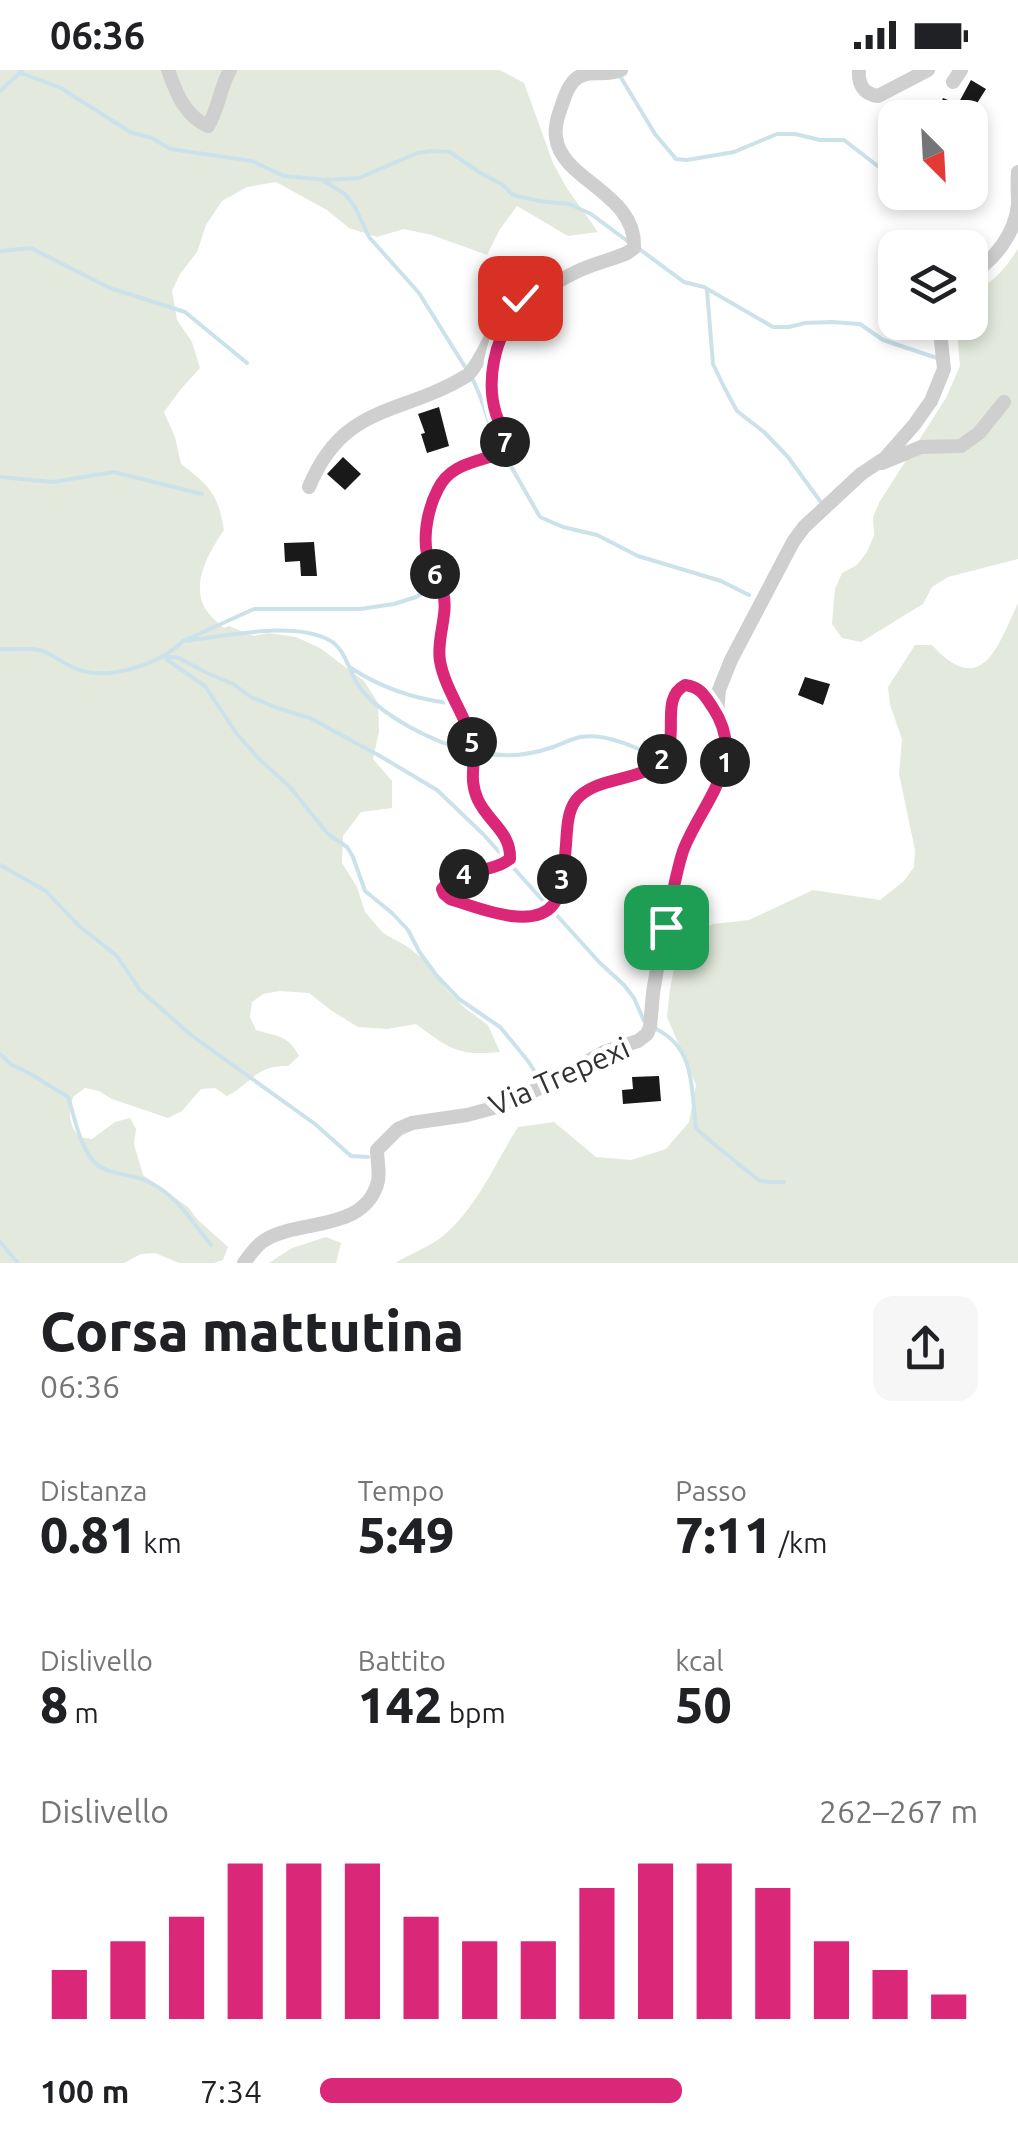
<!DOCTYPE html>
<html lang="it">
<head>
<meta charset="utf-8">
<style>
  :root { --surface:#fff; --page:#f6f6f6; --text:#202124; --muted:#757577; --accent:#db2777 }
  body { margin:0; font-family:Ubuntu,sans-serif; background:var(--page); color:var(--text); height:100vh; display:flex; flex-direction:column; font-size:38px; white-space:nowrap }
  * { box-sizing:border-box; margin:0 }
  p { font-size:32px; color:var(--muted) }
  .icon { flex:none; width:55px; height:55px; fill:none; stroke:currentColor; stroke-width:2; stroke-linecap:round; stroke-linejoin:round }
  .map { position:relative; height:1193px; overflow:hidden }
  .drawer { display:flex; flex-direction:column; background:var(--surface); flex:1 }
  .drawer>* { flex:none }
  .needle { width:65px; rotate:156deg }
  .buttons { position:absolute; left:878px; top:30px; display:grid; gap:20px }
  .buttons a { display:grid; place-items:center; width:110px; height:110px; border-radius:20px; background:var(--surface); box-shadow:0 5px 15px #0003; font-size:50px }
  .pin { position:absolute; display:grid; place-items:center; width:85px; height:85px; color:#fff; margin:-42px; border-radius:20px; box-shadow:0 5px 15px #0006 }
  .km { position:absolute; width:50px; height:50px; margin:-25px; border-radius:50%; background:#222; color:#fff; font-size:28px; line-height:50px; text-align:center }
  .round { display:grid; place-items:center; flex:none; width:105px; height:105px; border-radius:20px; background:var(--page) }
  .head { display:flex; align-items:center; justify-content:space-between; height:170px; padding:0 40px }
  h1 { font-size:55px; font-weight:800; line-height:75px }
  .figures { display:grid; grid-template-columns:repeat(3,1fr); gap:15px; height:170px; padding:10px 40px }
  .figures div { display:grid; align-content:center }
  .figures b { font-size:50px; font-weight:800 }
  .figures small { font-size:28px; font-weight:400 }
  .figures p { font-size:28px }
  .chart { height:280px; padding:20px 40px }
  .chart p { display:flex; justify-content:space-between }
  .chart svg { width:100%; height:180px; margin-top:10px; stroke:var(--accent); stroke-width:6 }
  ul { padding:0 40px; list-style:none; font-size:32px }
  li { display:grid; grid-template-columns:160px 120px 1fr; align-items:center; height:75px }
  li i { height:25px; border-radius:12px; background:var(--accent) }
  .status { display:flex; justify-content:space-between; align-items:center; height:70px; padding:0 50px; background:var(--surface); direction:ltr }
  .status svg { height:28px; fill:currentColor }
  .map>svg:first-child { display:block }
  .green { fill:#e3e9dc }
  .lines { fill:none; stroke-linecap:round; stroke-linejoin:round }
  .stream { stroke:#cce2ea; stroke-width:4 }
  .building { fill:#191919 }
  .minor { stroke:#cfcfcf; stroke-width:14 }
  .route-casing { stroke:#fff; stroke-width:20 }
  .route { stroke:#db2777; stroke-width:12 }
  .labels { text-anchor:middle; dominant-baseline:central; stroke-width:10; stroke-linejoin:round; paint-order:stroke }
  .street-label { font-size:30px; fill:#323232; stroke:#fff }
</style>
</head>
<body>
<div class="status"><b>06:36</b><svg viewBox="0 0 49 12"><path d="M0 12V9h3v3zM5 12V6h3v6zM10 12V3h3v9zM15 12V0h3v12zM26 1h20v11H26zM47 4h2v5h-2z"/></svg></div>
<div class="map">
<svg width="1018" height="1193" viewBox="0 0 1018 1193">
  <rect width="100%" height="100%" fill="#fff"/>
  <path class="green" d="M0,0H500L524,13L553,93L566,117L598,162L568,166L517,136L500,159L487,185L432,165L404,159L377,167L349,158L327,140L276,112L247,117L222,131L206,155L197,182L180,204L172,221L177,250L192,272L200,298L181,319L164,342L175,367L181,394C210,416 218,424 224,460C209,482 189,516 207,541C211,547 218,553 224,558L229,556L254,566L268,563L296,567L320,578L364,611L378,633L379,662L373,689L392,711V738L361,742L343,766L342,793L357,817L365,842L383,863L408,877L430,895L446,919L466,939L488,955L500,982C457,986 450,979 416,954L387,959L358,957L332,941L309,923L280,921L263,924L252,932L250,947L256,960C276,966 290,966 299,986L288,996C256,995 252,1013 227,1026L215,1018L201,1019L182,1041L168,1048L112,1029L99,1021L85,1018L73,1027C69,1043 68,1053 79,1067L92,1069L115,1052L130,1048L136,1059L134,1074L143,1105L188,1137L197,1149L228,1177L223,1190L214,1193H179L155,1183L141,1184L124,1193H0Z
    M1018,179V489L948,507L932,517L923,534L861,572L842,568L832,554L835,519L842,503L857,495L867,482L874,465L873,447L880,431L946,328L960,296L956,253L970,252V225C994,211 1003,202 1018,179Z
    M1018,533V1193H395C410,1184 429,1177 443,1166C478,1136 494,1095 518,1057L554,1052L596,1087L631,1090L666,1079L689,1052L696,1015L667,947L670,919L680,869L713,854L749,850L813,820L880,830L904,811L914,797L915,780L899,704L902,669L890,635L888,617L915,575H932C982,630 998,576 1018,533Z
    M326,1167L341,1173L336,1193H269L292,1178Z"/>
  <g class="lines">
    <path class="stream" d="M21,3L61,18L130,62L152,68L170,79L252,91L284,106L326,110L359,108L417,83L432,81L450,82L479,102L503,115L513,125L539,131L569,134L591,144L630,173
      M620,6L655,64L676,89L687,90L734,82L777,64H795L820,70H844L879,97L895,103
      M0,21L23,0
      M324,111L345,124L355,137L369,167L419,223L467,300
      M638,178L684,212L704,217L773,257H789L805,253L832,252L860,254L883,270L937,288
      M0,181L31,178L110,218L185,242L247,293
      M707,220L713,294L724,317L737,341L764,362L788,387L820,431
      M472,308C483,328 487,352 498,373
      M505,386L540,447L563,457L597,465L638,486L721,511L749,525
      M0,407L53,412L114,402L202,424
      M183,571C224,567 292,550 329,570C345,578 349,601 358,615C379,645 434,673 470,681
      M0,579C12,580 27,577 39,580C52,583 62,593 74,598C106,612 159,595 183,571L254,539H360L394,534L416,527L432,518
      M162,586L179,588L205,602L233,614L251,627L277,638L310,648L380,686L437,720L483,764L545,833
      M166,589L205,616L237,664L259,689L289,716L328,764L347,777L353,787L365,821L392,843L408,860L420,883L437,906L459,929L500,957L528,991L540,1010
      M351,598C380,617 415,629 449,633
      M479,682C504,688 526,686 550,678C560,675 570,669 581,667C606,663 636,677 657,688
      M0,795L46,821L79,856L117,886L140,920L191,965L315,1054L351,1086L368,1087
      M552,840L600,893L624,915L634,928L644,951
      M656,959C696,978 691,1020 696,1058C700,1063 754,1107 759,1110C765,1113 777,1112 784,1112
      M0,984L12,995L29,1003L68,1027C75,1048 79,1075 94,1092C107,1105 130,1104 145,1110C175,1123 192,1151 211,1175
      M0,1172L18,1193"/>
  </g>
  <path class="building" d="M971,10L986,19L974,38L970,35L966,48H935L943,28L958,34Z
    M439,337L449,376L427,383L421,364L425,363L418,344Z
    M343,387L361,404L345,420L327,404Z
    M314,472L317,506H301L300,491L285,492L284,473Z
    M805,607L830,614L823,635L798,625Z
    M659,1006L661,1031L623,1034L622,1020L633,1019L632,1007Z"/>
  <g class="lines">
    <path class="minor" d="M168,0C176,23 185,46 208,56C219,38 220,17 230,0
      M621,0C608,6 595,1 583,5C573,8 567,20 564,29C560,41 554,54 556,67C560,110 637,123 634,178L627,183C611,190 592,194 576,202C533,223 500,249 494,299C493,309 491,320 492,330C495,349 511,364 502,382C479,393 451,392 438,419C427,440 421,472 430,494C434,503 441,511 443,522C448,542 438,562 439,583C440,614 463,641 472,669C478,691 467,706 478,730C488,753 511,762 510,789C489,805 459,797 443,819L444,824L450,829C476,837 532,861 553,835C566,818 564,787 566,767C568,754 568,741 576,730C597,704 646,714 665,686C680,664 660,628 685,615L699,619L717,645
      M859,0C858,14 863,24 878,26L928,0
      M953,12L961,0
      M970,204C994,192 1016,162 1018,134C1018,123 1017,113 1018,102
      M882,393L921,377L961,376L979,363L1004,332
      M309,417C344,332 402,346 468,305C491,280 493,243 525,227
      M244,1193C250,1185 256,1175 265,1170C299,1149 366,1162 378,1111C380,1100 377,1090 377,1080L398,1059L412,1053L467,1045L497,1037L540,1018L604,982L638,971L647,964L650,957L653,923L659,887L677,799L686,775L725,698L724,663L717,645L719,620L731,590L793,472L804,457L861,404L885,388L914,355L931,331L944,299L939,252"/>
  </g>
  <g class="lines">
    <g class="route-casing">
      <path id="route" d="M520,228L540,224C532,230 522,236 515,244C494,270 486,312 496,344C501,358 509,367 502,382C479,393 451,392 438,419C427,440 421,472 430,494C434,503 441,511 443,522C449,545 436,568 440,591C445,619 464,643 472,670C478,691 467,706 478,730C489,753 511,762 510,789C488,805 459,797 442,819L444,824L450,829C476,837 532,861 553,835C565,820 564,793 566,775C567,760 567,742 576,730C597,704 646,714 665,685C679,664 660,628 685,615C701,617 705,626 713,638C749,692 701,733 683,781C675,806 671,832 666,857"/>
    </g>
    <use href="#route" class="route"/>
  </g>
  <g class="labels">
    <g class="street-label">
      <text transform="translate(559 1006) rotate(-24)">Via Trepexi</text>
    </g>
  </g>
</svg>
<div class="buttons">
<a><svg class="needle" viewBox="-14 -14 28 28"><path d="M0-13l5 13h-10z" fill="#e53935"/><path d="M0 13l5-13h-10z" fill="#757577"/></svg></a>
<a><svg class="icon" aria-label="layers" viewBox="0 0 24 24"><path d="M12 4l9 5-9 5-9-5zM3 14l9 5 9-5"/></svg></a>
</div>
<div class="pin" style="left:666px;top:857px;background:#1e9e55"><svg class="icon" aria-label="arrive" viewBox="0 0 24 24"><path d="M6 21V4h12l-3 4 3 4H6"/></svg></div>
<div class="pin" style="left:520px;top:228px;background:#d93025"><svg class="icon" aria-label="check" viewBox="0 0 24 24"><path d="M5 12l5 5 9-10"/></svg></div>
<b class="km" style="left:725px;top:692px">1</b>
<b class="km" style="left:662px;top:689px">2</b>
<b class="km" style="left:562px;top:809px">3</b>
<b class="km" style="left:464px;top:804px">4</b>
<b class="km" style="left:472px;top:672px">5</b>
<b class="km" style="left:435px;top:504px">6</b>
<b class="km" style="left:505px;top:372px">7</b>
</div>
<section class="drawer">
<div class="head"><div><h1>Corsa mattutina</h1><p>06:36</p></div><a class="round"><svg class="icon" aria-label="share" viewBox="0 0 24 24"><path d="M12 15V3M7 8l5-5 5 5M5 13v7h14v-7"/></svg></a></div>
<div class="figures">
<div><p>Distanza</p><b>0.81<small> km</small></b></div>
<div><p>Tempo</p><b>5:49</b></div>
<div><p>Passo</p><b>7:11<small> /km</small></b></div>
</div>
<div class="figures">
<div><p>Dislivello</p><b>8<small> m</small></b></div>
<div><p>Battito</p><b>142<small> bpm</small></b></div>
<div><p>kcal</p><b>50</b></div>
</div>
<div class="chart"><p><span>Dislivello</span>262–267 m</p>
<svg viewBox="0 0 160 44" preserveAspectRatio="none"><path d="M5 44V32M15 44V25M25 44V19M35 44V6M45 44V6M55 44V6M65 44V19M75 44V25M85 44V25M95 44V12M105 44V6M115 44V6M125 44V12M135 44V25M145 44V32M155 44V38"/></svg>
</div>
<ul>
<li><b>100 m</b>7:34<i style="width:55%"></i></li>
</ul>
</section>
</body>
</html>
